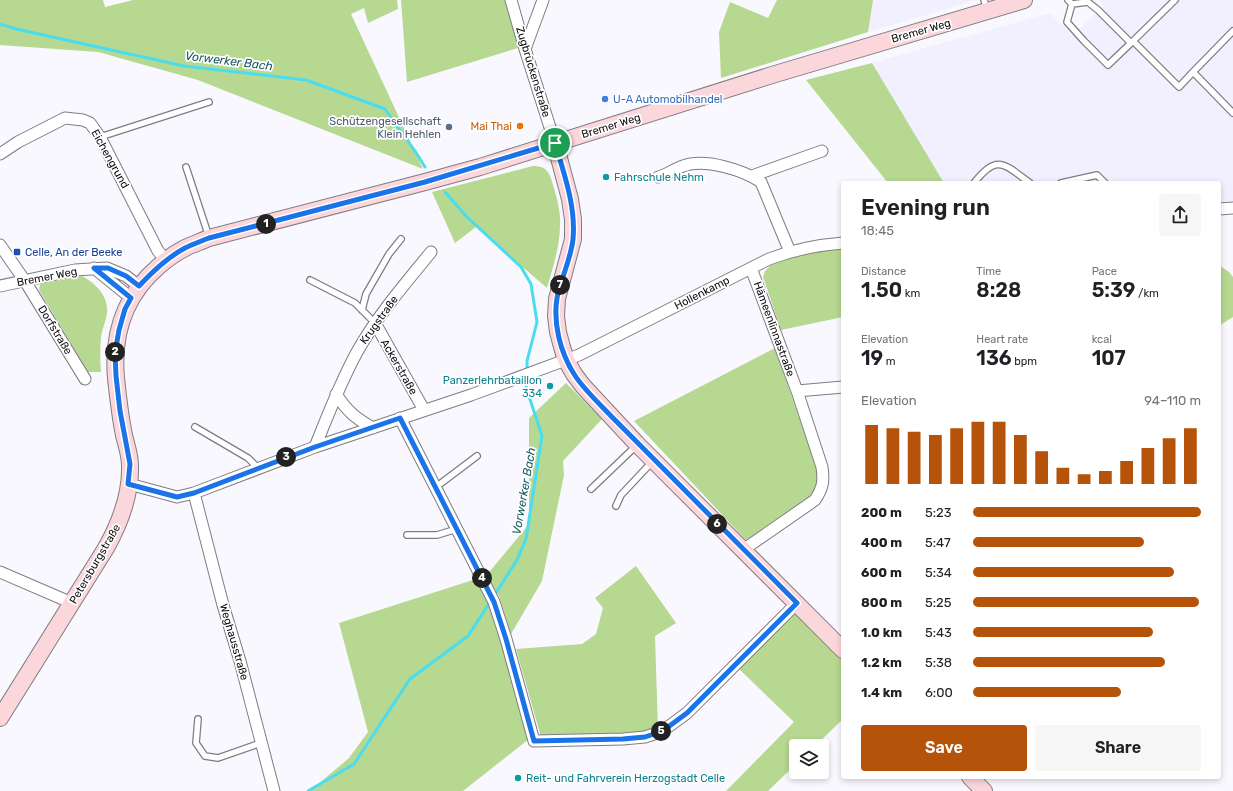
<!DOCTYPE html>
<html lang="en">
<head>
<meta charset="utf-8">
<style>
  :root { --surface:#fff; --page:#f6f6f6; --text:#202124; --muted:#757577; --accent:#b45309 }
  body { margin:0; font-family:Rubik,sans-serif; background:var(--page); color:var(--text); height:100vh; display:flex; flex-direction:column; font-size:15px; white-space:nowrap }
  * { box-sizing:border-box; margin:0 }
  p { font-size:13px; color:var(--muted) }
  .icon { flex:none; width:22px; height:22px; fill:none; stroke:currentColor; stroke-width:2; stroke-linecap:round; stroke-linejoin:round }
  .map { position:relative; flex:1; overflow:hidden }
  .sheet { position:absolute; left:841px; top:181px; width:380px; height:598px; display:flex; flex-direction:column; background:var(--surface); border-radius:4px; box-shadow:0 2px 6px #0003 }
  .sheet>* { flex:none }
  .fabs { position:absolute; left:789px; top:739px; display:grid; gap:8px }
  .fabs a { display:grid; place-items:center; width:40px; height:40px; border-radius:4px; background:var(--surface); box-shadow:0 2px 6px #0003; font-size:20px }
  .pin { position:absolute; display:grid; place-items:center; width:34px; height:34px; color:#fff; margin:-17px; border:2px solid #fff; border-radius:50%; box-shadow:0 1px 4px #0007 }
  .km { position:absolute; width:20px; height:20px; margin:-10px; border-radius:50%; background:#222; color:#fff; font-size:11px; line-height:20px; text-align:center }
  .round { display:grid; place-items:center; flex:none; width:42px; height:42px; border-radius:4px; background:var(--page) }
  .summary { display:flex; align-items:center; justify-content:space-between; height:68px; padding:0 20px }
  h1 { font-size:22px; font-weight:600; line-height:30px }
  .stats { display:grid; grid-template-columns:repeat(3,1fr); gap:6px; height:68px; padding:4px 20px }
  .stats div { display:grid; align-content:center }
  .stats b { font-size:20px; font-weight:600 }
  .stats small { font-size:11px; font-weight:400 }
  .stats p { font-size:11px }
  .chart { height:112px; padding:8px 20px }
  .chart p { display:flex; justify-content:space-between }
  .chart svg { width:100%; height:72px; margin-top:4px; stroke:var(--accent); stroke-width:6 }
  .button { display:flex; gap:8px; margin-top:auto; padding:8px 20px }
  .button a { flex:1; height:46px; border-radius:4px; background:var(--accent); color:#fff; font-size:16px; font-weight:600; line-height:46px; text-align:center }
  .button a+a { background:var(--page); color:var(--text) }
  ul { padding:0 20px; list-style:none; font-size:13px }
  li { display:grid; grid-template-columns:64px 48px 1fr; align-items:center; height:30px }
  li i { height:10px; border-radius:5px; background:var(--accent) }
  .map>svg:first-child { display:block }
  .built { fill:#f2effe }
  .green { fill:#b6d891 }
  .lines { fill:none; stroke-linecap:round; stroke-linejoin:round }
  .stream { stroke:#4addef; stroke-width:3 }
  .service-casing { stroke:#7e7d84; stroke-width:8 }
  .minor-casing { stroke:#7e7d84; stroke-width:13 }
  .secondary-casing { stroke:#7e7d84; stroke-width:18 }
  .service { stroke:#fff; stroke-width:5.5 }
  .minor { stroke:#fff; stroke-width:11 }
  .secondary { stroke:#fbd6da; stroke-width:16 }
  .route-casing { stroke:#fff; stroke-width:8 }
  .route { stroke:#1a73e8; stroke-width:5 }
  .shop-dot { fill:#3f7fe0; stroke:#fff; stroke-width:1.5 }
  .food-dot { fill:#e8710a; stroke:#fff; stroke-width:1.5 }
  .service-dot { fill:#5c6f8a; stroke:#fff; stroke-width:1.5 }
  .culture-dot { fill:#0f9aa8; stroke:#fff; stroke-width:1.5 }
  .transit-dot { fill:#1a4fb4; stroke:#fff; stroke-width:1.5 }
  .labels { text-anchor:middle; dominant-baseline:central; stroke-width:3.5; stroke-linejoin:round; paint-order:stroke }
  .street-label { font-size:11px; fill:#0e0e11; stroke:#fff }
  .shop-label { font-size:11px; fill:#366cbe; stroke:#fff; text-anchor:start }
  .service-label { font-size:11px; fill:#4e5e75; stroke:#fff; text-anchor:end }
  .food-label { font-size:11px; fill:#c56008; stroke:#fff; text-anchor:end }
  .culture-label { font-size:11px; fill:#0d838f; stroke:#fff; text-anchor:start }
  .transit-label { font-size:11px; fill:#164399; stroke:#fff; text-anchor:start }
  .water-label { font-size:12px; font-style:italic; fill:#1b575f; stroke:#fff }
</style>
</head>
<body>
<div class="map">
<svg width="1233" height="791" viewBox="0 0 1233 791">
  <rect width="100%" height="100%" fill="#f9f8fe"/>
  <path class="built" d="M873,0H977L868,32Z
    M1100,0H1233V201L1219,202V183H944L872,63L1050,13L1072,36L1103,6Z"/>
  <path class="green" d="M0,0H103L105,7L133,0H397L398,9L368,23L364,8L351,14L423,169L198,80L98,52L0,45Z
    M401,0H506L518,48L407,82Z
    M777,0H873L868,32L721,78L719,32L730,2L768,18Z
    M872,63L944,183H888L806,80Z
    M533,166C549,166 550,175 554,188C557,199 561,213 560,225C560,246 553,267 547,288L476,227L455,243L432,192Z
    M843,248V317L781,330L763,277L765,271L771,265L812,250Z
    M1219,265L1229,272L1233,277V317L1219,326Z
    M82,276C95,283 109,296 107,313C106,321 102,329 101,337C100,349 100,360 101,372H88L39,290L40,284Z
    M775,348L817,470V488L804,504L746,540L634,421Z
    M566,383L602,419L563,461L564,475L542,581L511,634L499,596L486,576L529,524V418Z
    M636,566L676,623L655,636L658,730L641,736L541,737L516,649L582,644L596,634L603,608L595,598Z
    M476,579L490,604L529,739L463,791H310L349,758L368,732L339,623Z
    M794,610L843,659V719L815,746H796V764L768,791H726L794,722L738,668Z"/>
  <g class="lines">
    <path class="stream" d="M0,24L16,29L184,66L306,80L385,109L415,151L425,167
      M445,192L467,217L521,267L531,284L537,322L527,361V372
      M494,596L517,560L526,539L542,436L526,387L527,378
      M308,791L354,764L410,679L468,636L490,602"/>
    <g class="service-casing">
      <path id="service" d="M984,0L987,9
        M1068,0L1072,4L1088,2L1098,10L1131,43L1175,0
        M1072,4L1067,22L1084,41L1108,65L1131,43
        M1133,41L1179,87L1193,72L1233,113
        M1193,72L1233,31
        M100,137L209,102
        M186,167L209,237
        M974,183C997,153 1004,164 1030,183
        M1061,183L1097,175L1105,183
        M310,280L355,303L375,323
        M362,310L366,294L389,254L401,239
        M195,427L248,458L258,468
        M436,487L477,456
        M591,489L637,445
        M616,506L621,495L652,462
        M407,535H437L457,529
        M198,719L196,743L205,756L218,758L261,743"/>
    </g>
    <g class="minor-casing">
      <path id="minor" d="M511,0L525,49L555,143
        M525,49L543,0
        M0,154L18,142L65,118L83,120L90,123L100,137L158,251L166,260
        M752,176L822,151
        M658,177C667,175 674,169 683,166C705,158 743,170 761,182L790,252
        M1219,209L1233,208
        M0,245L25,281L85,379
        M94,268L131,298
        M0,286L75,270L107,268L126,276L139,286
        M375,323L424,410
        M797,391L843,387
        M336,394C347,411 355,418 373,428
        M400,418L494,602L506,639L534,741L623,739L645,737L657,733L668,727L687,713L797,603
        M315,447C328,415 340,383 357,352C377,316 405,284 431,252
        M129,484L177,497L194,493L315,447L471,395L579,355L769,259C793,250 817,245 843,243
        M194,493L223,605L240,661L274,791
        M743,550L815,500C823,488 824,481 822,467L797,391L751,268
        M0,572L72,603"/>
    </g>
    <g class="secondary-casing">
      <path id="secondary" d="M555,143L570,199L573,219V239L557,299L556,316L558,332L562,347L566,360L574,374L583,386L637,444L843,650
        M0,718L106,548C120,523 131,495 130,465C130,455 126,444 124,435C120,416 118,397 116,378C112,333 125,295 159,266C167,259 177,252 187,247C194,244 202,241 209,238L425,182L480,167L772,75L1024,0
        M970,777L984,791"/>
    </g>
    <use href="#service" class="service"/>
    <use href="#minor" class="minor"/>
    <use href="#secondary" class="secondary"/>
  </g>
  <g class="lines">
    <g class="route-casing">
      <path id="route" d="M555,143C564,174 576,206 573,239C571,259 561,278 557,298C553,323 560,352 574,374C584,390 599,403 612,417L797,603L687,713L668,727L657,733L645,737L623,739L534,741L506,639L494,602L400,418L315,447L194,493L177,497L128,484L130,464L120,411L116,376L115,353L119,330L125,309L131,298L94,268H108L126,276L139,286C152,272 168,257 185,248C193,244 202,241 209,238L425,182Z"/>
    </g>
    <use href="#route" class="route"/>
  </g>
  <circle class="shop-dot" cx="605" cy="99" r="4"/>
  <circle class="food-dot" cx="520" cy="126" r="4"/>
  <circle class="service-dot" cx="449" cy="127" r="4"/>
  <g class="culture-dot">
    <circle cx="606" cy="177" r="4"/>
    <circle cx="550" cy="386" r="4"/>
    <circle cx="518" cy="778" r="4"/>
  </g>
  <rect class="transit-dot" x="13" y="248" width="8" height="8" rx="2"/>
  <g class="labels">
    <g class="street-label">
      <text transform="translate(921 31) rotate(-16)">Bremer Weg</text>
      <text transform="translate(533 72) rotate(73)">Zugbrückenstraße</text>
      <text transform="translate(611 126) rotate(-17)">Bremer Weg</text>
      <text transform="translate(110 159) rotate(61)">Eichengrund</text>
      <text transform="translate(47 277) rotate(-11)">Bremer Weg</text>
      <text transform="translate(702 293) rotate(-27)">Hollenkamp</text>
      <text transform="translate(379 320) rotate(-54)">Krugstraße</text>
      <text transform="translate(774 329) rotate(70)">Hämeenlinnastraße</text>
      <text transform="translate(55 330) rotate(59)">Dorfstraße</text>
      <text transform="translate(399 367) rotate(60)">Ackerstraße</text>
      <text transform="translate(95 564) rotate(-60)">Petersburgstraße</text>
      <text transform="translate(234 642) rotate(74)">Weghausstraße</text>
    </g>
    <g class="shop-label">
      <text x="613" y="99">U-A Automobilhandel</text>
    </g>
    <g class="service-label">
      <text x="441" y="121">Schützengesellschaft<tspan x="441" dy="13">Klein Hehlen</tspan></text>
    </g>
    <g class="food-label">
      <text x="512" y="126">Mai Thai</text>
    </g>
    <g class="culture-label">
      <text x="614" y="177">Fahrschule Nehm</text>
      <text x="542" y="380" text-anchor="end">Panzerlehrbataillon<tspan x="542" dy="13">334</tspan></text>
      <text x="526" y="778">Reit- und Fahrverein Herzogstadt Celle</text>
    </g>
    <g class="transit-label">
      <text x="25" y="252">Celle, An der Beeke</text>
    </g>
    <g class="water-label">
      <text transform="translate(229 61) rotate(7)">Vorwerker Bach</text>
      <text transform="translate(524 491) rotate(-80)">Vorwerker Bach</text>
    </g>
  </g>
</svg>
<div class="fabs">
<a><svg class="icon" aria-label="layers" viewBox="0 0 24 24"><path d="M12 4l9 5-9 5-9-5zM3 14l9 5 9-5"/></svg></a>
</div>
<div class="pin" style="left:555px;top:143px;background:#1e9e55"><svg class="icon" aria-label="arrive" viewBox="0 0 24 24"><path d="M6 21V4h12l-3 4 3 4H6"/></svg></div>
<b class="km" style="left:266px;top:224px">1</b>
<b class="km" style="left:115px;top:352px">2</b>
<b class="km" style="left:286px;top:457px">3</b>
<b class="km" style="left:482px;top:578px">4</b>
<b class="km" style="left:661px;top:731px">5</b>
<b class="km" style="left:717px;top:524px">6</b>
<b class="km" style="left:560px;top:285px">7</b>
<section class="sheet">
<div class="summary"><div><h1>Evening run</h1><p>18:45</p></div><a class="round"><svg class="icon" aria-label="share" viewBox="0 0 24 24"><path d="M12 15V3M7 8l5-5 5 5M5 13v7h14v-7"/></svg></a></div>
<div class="stats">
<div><p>Distance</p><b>1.50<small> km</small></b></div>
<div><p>Time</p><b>8:28</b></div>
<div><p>Pace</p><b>5:39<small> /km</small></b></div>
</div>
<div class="stats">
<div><p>Elevation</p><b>19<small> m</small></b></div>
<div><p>Heart rate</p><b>136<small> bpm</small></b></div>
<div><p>kcal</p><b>107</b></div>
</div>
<div class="chart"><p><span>Elevation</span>94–110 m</p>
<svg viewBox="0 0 160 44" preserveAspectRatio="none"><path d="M5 44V8M15 44V10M25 44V12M35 44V14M45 44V10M55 44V6M65 44V6M75 44V14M85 44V24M95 44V34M105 44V38M115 44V36M125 44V30M135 44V22M145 44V16M155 44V10"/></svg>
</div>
<ul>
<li><b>200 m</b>5:23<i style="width:100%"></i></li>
<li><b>400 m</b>5:47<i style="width:75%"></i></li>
<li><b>600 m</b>5:34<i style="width:88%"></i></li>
<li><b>800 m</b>5:25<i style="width:99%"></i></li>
<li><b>1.0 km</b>5:43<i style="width:79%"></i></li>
<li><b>1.2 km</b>5:38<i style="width:84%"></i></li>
<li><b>1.4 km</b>6:00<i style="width:65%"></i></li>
</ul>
<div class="button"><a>Save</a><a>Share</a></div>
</section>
</div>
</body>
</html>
